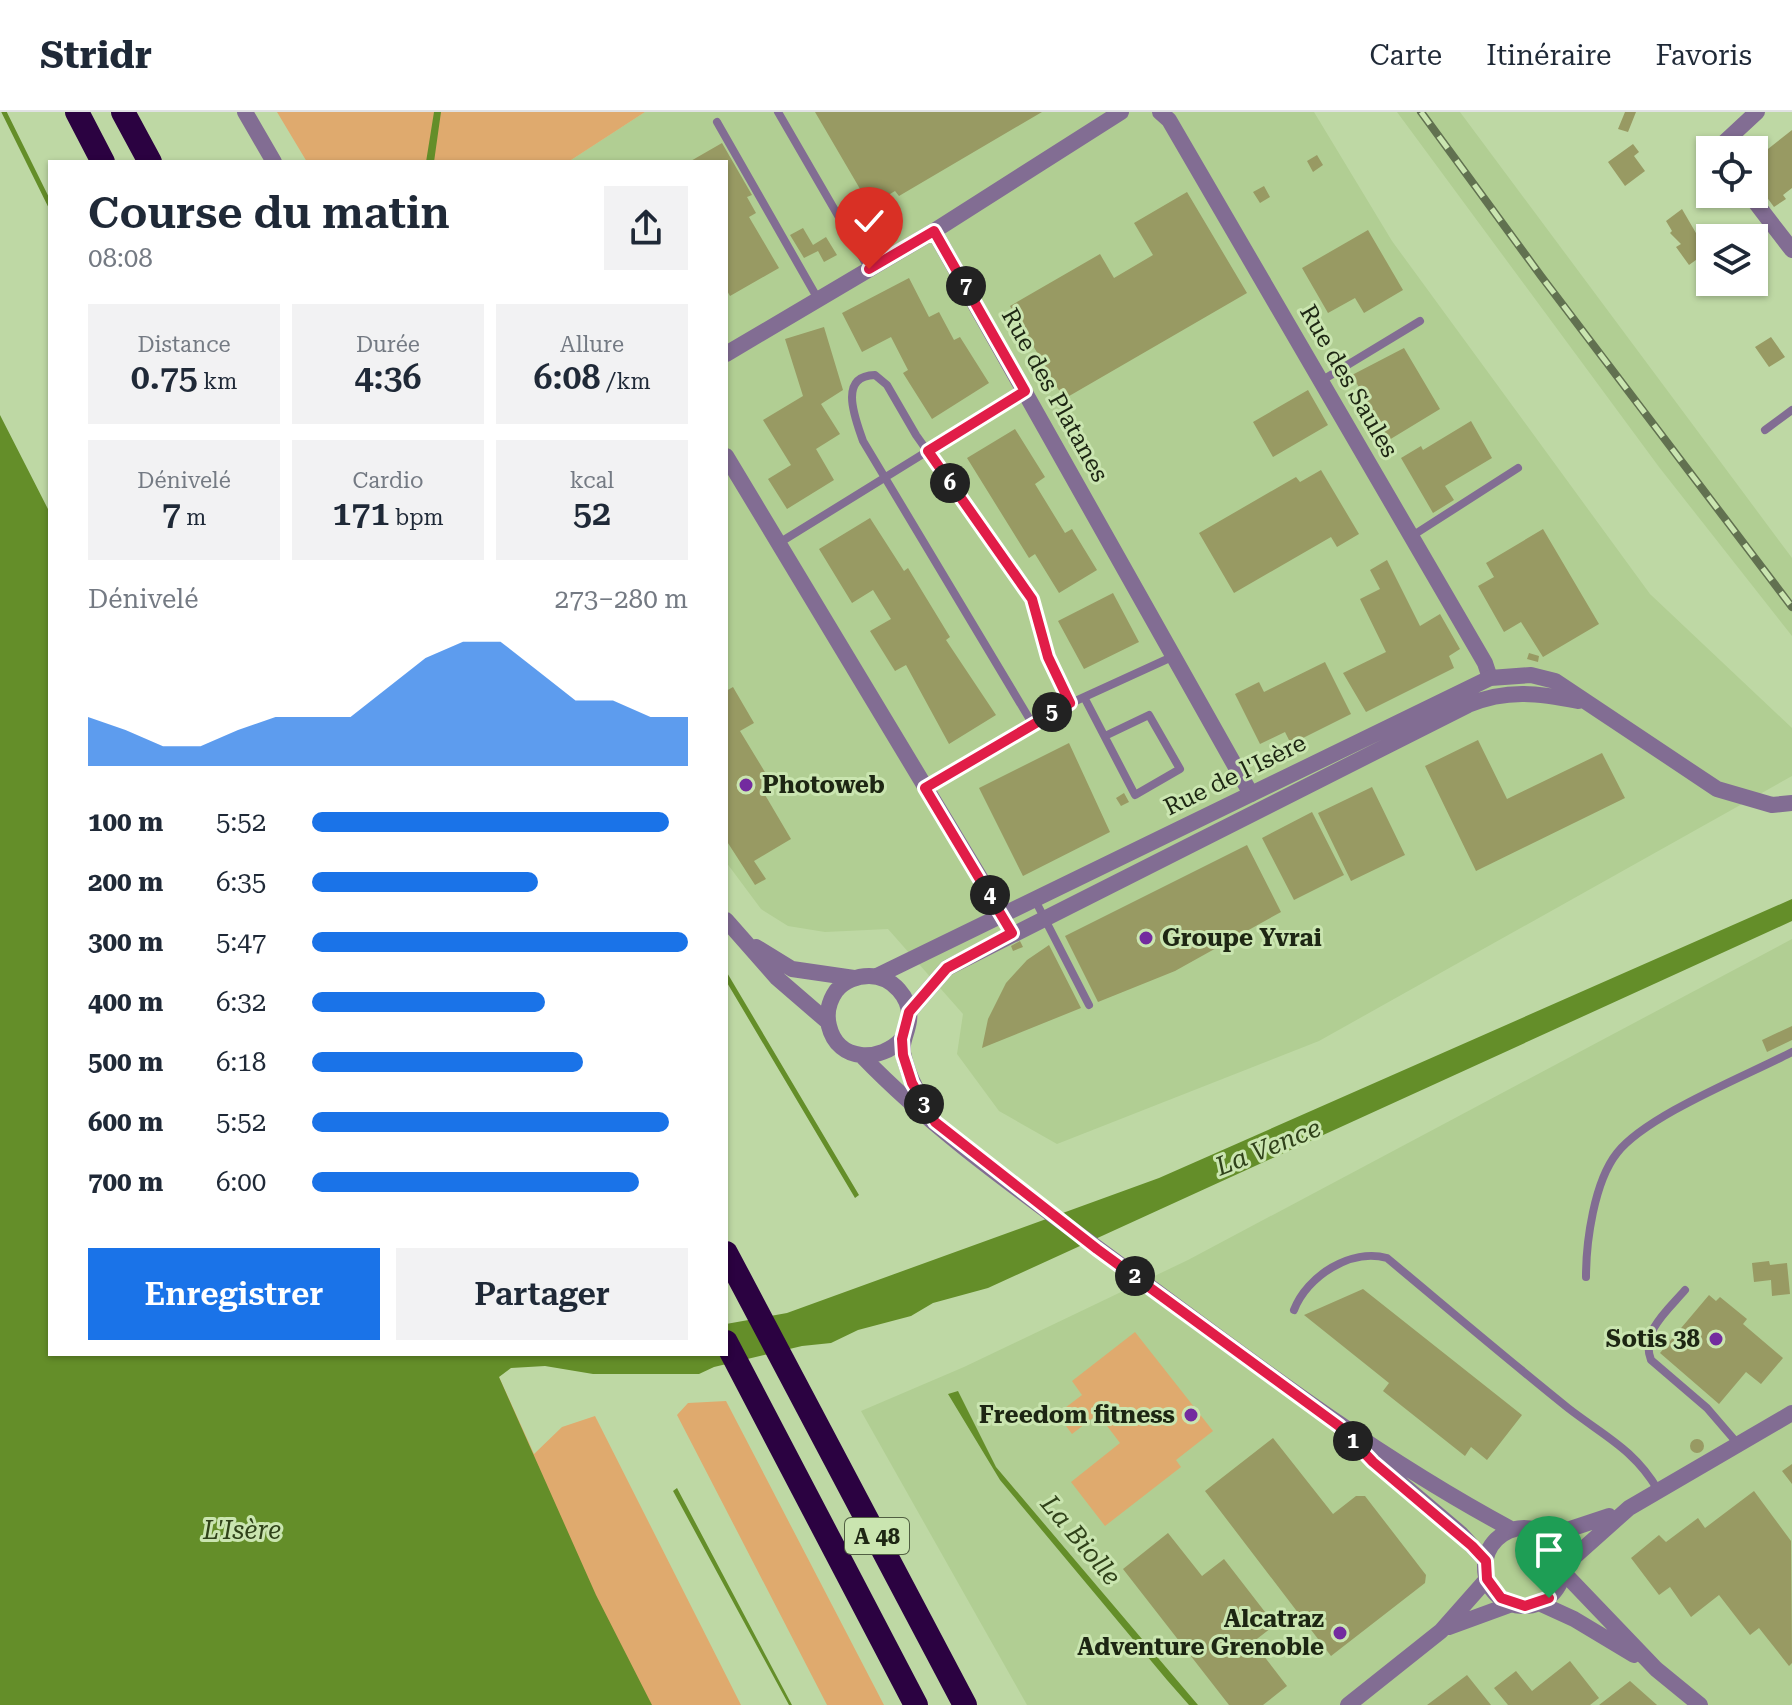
<!DOCTYPE html>
<html lang="fr">
<head>
<meta charset="utf-8">
<style>
  :root { --surface:#fff; --page:#f2f2f3; --text:#1f2937; --muted:#747a83; --line:#e0e1e3; --accent:#1a73e8 }
  body { margin:0; font-family:"Roboto Serif",serif; background:var(--page); color:var(--text); height:100vh; display:flex; flex-direction:column; font-size:30px; white-space:nowrap }
  * { box-sizing:border-box; margin:0 }
  p { font-size:26px; color:var(--muted) }
  .icon { flex:none; width:44px; height:44px; fill:none; stroke:currentColor; stroke-width:2; stroke-linecap:round; stroke-linejoin:round }
  .map { position:relative; flex:1; overflow:hidden }
  .side { position:absolute; left:48px; top:48px; width:680px; height:1196px; display:flex; flex-direction:column; background:var(--surface); border-radius:0px; box-shadow:0 2px 6px #0004 }
  .side>* { flex:none }
  .tools { position:absolute; left:1696px; top:24px; display:grid; gap:16px }
  .tools a { display:grid; place-items:center; width:72px; height:72px; border-radius:0px; background:var(--surface); box-shadow:0 2px 6px #0004; font-size:40px }
  .pin { position:absolute; display:grid; place-items:center; width:68px; height:68px; color:#fff; margin:-82px -34px; border-radius:50% 50% 50% 0; rotate:-45deg; box-shadow:0 0 8px #0007 }
  .pin .icon { rotate:45deg }
  .km { position:absolute; width:40px; height:40px; margin:-20px; border-radius:50%; background:#222; color:#fff; font-size:22px; line-height:40px; text-align:center }
  .round { display:grid; place-items:center; flex:none; width:84px; height:84px; border-radius:0px; background:var(--page) }
  .overview { display:flex; align-items:center; justify-content:space-between; height:136px; padding:0 40px }
  h1 { font-size:44px; font-weight:600; line-height:60px }
  .stats { display:grid; grid-template-columns:repeat(3,1fr); gap:12px; height:136px; padding:8px 40px }
  .stats div { display:grid; align-content:center; border-radius:0px; background:var(--page); text-align:center }
  .stats b { font-size:34px; font-weight:600 }
  .stats small { font-size:22px; font-weight:400 }
  .stats p { font-size:22px }
  .chart { height:224px; padding:16px 40px }
  .chart p { display:flex; justify-content:space-between }
  .chart svg { width:100%; height:144px; margin-top:8px; fill:var(--accent); opacity:.7 }
  .button { display:flex; gap:16px; margin-top:auto; padding:16px 40px }
  .button a { flex:1; height:92px; border-radius:0px; background:var(--accent); color:#fff; font-size:32px; font-weight:600; line-height:92px; text-align:center }
  .button a+a { background:var(--page); color:var(--text) }
  ul { padding:0 40px; list-style:none; font-size:26px }
  li { display:grid; grid-template-columns:128px 96px 1fr; align-items:center; height:60px }
  li i { height:20px; border-radius:10px; background:var(--accent) }
  header { display:flex; align-items:center; gap:48px; box-sizing:border-box; height:112px; padding:0 40px; background:var(--surface); border-bottom:2px solid var(--line) }
  header strong { font-size:38px }
  nav { display:flex; gap:44px; margin-inline-start:auto; font-size:28px }
  .map>svg:first-child { display:block }
  .built { fill:#b1ce93 }
  .green { fill:#dfaa6e }
  .water { fill:#648e29 }
  .lines { fill:none; stroke-linecap:round; stroke-linejoin:round }
  .stream { stroke:#648e29; stroke-width:5 }
  .building { fill:#989a63 }
  .service { stroke:#826d93; stroke-width:8 }
  .minor { stroke:#826d93; stroke-width:16 }
  .tertiary { stroke:#826d93; stroke-width:16 }
  .motorway { stroke:#2b0241; stroke-width:24 }
  .rail-casing { stroke:#617150; stroke-width:8 }
  .rail { stroke:#cae5b0; stroke-width:5; stroke-dasharray:15; stroke-linecap:butt }
  .route-casing { stroke:#fff; stroke-width:16 }
  .route { stroke:#e11d48; stroke-width:10 }
  .poi-dot { fill:#732b9f; stroke:#cae5b0; stroke-width:3 }
  .labels { text-anchor:middle; dominant-baseline:central; stroke-width:6; stroke-linejoin:round; paint-order:stroke }
  .shield { fill:#cae5b0; stroke:#515f42; stroke-width:2 }
  .shield-label { font-size:22px; font-weight:bold; fill:#1d2613 }
  .street-label { font-size:24px; fill:#1d2613; stroke:#cae5b0 }
  .poi-label { font-size:24px; font-weight:bold; fill:#1d2613; stroke:#cae5b0; text-anchor:end }
  .water-label { font-size:26px; font-style:italic; fill:#30421a; stroke:#cae5b0 }
</style>
</head>
<body>
<header>
<strong>Stridr</strong>
<nav><a>Carte</a><a>Itinéraire</a><a>Favoris</a></nav>
</header>
<div class="map">
<svg width="1792" height="1593" viewBox="0 0 1792 1593">
  <rect width="100%" height="100%" fill="#bed8a4"/>
  <path class="built" d="M645,0H1314L1392,129L1650,482L1792,616V664L1319,929L1057,1032L999,999L957,942L963,902L888,817L825,820L788,814L761,797L726,750V50H568Z
    M1397,0H1460L1792,446V524L1659,355Z
    M1792,827V1593H1027L861,1299L964,1255L1188,1148Z"/>
  <path class="green" d="M277,0H645L568,50H307Z
    M1135,1220L1213,1319L1176,1348L1181,1355L1105,1414L1071,1370L1120,1331L1098,1302L1072,1322L1057,1302L1082,1283L1072,1269Z
    M499,1265L534,1342L562,1315L595,1304L741,1593H551Z
    M726,1289L884,1593H827L677,1303L688,1291Z"/>
  <path class="water" d="M434,0H441L434,50H426Z
    M0,303L50,401V1242H726V1212L787,1201L1159,1066L1792,787V809L988,1176L933,1191L911,1204L858,1218L831,1231L802,1234L714,1255L699,1262H593L545,1254L511,1256L499,1265L596,1483L652,1593H0Z
    M726,859L859,1083L855,1086L726,869Z
    M958,1279L996,1355L1198,1593H1189L1167,1568L1000,1368L948,1282Z
    M677,1376L792,1593H789L673,1379Z"/>
  <g class="lines">
    <path class="stream" d="M4,0L50,93"/>
  </g>
  <path class="building" d="M815,0H1042L899,84L895,79L870,94Z
    M1625,0H1636L1628,20L1618,17Z
    M1792,18V76L1783,83L1786,87L1774,95L1760,76L1765,73L1758,63L1754,66V48Z
    M722,31L752,83L747,85L756,101L749,105L779,156L730,184L726,177V50H689Z
    M1633,32L1639,40L1634,44L1645,59L1625,74L1608,50Z
    M1317,43L1323,53L1313,60L1307,49Z
    M1264,74L1270,85L1260,91L1253,80Z
    M1187,80L1247,181L1064,287L1010,194L1100,142L1114,166L1153,143L1134,111Z
    M1682,97L1707,140L1689,153L1676,135L1681,132L1670,121L1672,119L1666,109Z
    M803,116L813,133L826,125L837,143L824,150L818,139L804,146L790,123Z
    M1368,118L1403,178L1364,201L1355,186L1328,201L1302,156Z
    M909,166L929,205L939,200L954,228L960,225L989,271L932,307L903,261L908,258L891,225L862,240L842,201Z
    M824,215L843,278L821,292L840,322L816,337L834,368L787,397L768,367L791,353L763,308L803,284L785,227Z
    M1771,225L1785,245L1769,255L1755,235Z
    M1404,236L1440,297L1389,328L1352,263Z
    M1308,278L1328,313L1273,345L1253,310Z
    M1471,309L1492,346L1445,374L1454,388L1433,401L1401,346L1421,334L1423,338Z
    M1015,317L1045,365L1035,372L1065,421L1072,417L1097,458L1059,481L1035,442L1029,446L967,346Z
    M1321,358L1359,422L1337,435L1331,425L1234,481L1199,421L1296,365L1300,370Z
    M870,406L904,459L908,456L950,525L946,528L996,603L949,632L906,553L895,559L870,519L891,507L873,478L852,491L819,437Z
    M1543,417L1599,512L1543,545L1521,510L1504,520L1478,474L1494,465L1486,451Z
    M1387,448L1420,514L1440,502L1460,537L1449,544L1454,556L1366,600L1343,561L1386,540L1360,487L1380,477L1370,458Z
    M1113,481L1139,530L1084,557L1058,509Z
    M1529,541L1539,544L1538,550L1527,547Z
    M1325,550L1351,602L1291,632L1285,620L1260,632L1235,582L1259,570L1264,580Z
    M733,575L754,611L740,619L771,670L761,676L791,727L754,749L766,767L755,773L726,728V579Z
    M1478,628L1507,687L1602,641L1625,686L1476,759L1425,654Z
    M1069,631L1110,720L1023,764L979,676Z
    M1372,675L1405,743L1351,769L1318,701Z
    M1124,681L1129,690L1121,694L1116,686Z
    M1312,700L1344,763L1294,788L1262,726Z
    M1247,733L1281,800L1175,859L1098,890L1065,824Z
    M1020,829L1023,835L1013,839L1011,834Z
    M1049,833L1081,896L982,936L988,907L1006,871L1027,848Z
    M1792,914V928L1767,940L1762,928Z
    M1769,1149L1770,1153L1787,1151L1790,1182L1772,1184L1771,1168L1754,1170L1752,1151Z
    M1363,1177L1522,1303L1487,1348L1471,1335L1465,1344L1383,1279L1389,1271L1304,1203Z
    M1709,1183L1716,1189L1720,1185L1747,1207L1743,1212L1783,1246L1761,1272L1746,1260L1719,1292L1660,1241Z
    M1273,1326L1333,1402L1356,1384H1365L1426,1463L1425,1471L1331,1544L1205,1379Z
    M1690 1334a7 7 0 1 1 14 0a7 7 0 1 1-14 0Z
    M1792,1352V1372L1782,1359Z
    M1754,1379L1791,1429L1792,1551L1789,1554L1759,1516L1750,1523L1719,1483L1691,1505L1670,1475L1659,1483L1631,1446L1659,1423L1666,1430L1698,1406L1705,1416Z
    M1168,1421L1202,1464L1224,1447L1275,1513L1253,1530L1287,1574L1263,1593H1229L1123,1457Z
    M1570,1549L1599,1586L1590,1593H1508L1494,1576L1516,1559L1532,1579Z
    M1467,1563L1491,1593H1427Z
    M1630,1569L1657,1593H1599Z"/>
  <g class="lines">
    <path class="service" d="M778,0L869,157
      M717,10L818,187
      M1321,269L1420,209
      M1765,318L1792,298
      M1412,424L1518,356
      M779,431L1025,279
      M1084,585L1135,683L1180,657L1149,603L1105,624
      M1032,611L863,329C856,308 837,264 875,263L887,273L916,323L1032,487L1048,545L1070,591
      M926,675L1058,597L1174,544
      M1035,788L1089,893
      M1586,1165C1586,1130 1594,1070 1617,1041C1647,1003 1746,964 1792,940
      M1685,1178C1668,1198 1640,1220 1651,1248L1707,1296L1738,1332
      M1294,1198C1307,1164 1351,1136 1387,1146C1447,1196 1507,1247 1568,1296C1604,1324 1634,1337 1658,1378"/>
    <path class="minor" d="M1160,0L1169,8L1485,551L1490,566
      M1716,38L1757,0
      M1749,82L1792,138
      M934,119L1251,682
      M726,242L934,119L1121,0
      M726,344L1003,804
      M1549,1424L1609,1404
      M1564,1454L1629,1396L1792,1301
      M1449,1515L1512,1492
      M1348,1593L1441,1519L1487,1467"/>
    <path class="tertiary" d="M245,0L274,50
      M726,808L777,866L828,910
      M756,835L792,857L854,866
      M877,864L1490,566L1531,563L1555,569L1717,677L1772,693L1792,691
      M909,900L947,856L1468,593C1506,577 1538,581 1578,589
      M902,927C881,950 838,951 829,914C826,902 829,889 836,879C844,869 857,864 869,864C892,864 912,886 909,909C907,923 900,931 904,945C909,966 919,983 930,1001
      M862,944C941,1026 1039,1092 1130,1160C1254,1252 1375,1344 1511,1417
      M1356,1333L1460,1421L1486,1449
      M1485 1455a39 39 0 1 1 78 0a39 39 0 1 1-78 0Z
      M1564,1461L1656,1557L1700,1593
      M1539,1491L1574,1507L1634,1543"/>
    <path class="motorway" d="M77,0L103,50
      M123,0L150,50
      M726,1141L965,1593
      M726,1230L916,1593"/>
    <g class="rail-casing">
      <path id="rail" d="M1421,0L1541,164L1792,495"/>
    </g>
    <use href="#rail" class="rail"/>
  </g>
  <g class="lines">
    <g class="route-casing">
      <path id="route" d="M869,157L934,119L1025,279L928,339L1032,487L1048,545L1070,591L925,676L1012,821L947,856L909,900L902,927L903,943L912,971L935,1010L1097,1137L1339,1314L1373,1350L1472,1434L1486,1449L1487,1467L1501,1486L1525,1494L1549,1486"/>
    </g>
    <use href="#route" class="route"/>
  </g>
  <g class="poi-dot">
    <circle cx="746" cy="673" r="8"/>
    <circle cx="1146" cy="826" r="8"/>
    <circle cx="1716" cy="1227" r="8"/>
    <circle cx="1191" cy="1303" r="8"/>
    <circle cx="1340" cy="1521" r="8"/>
  </g>
  <g class="labels">
    <rect class="shield" x="845" y="1406" width="64" height="36" rx="6"/>
    <g class="shield-label">
      <text x="877" y="1424">A 48</text>
    </g>
    <g class="street-label">
      <text transform="translate(1349 269) rotate(60)">Rue des Saules</text>
      <text transform="translate(1055 283) rotate(61)">Rue des Platanes</text>
      <text transform="translate(1235 663) rotate(-26)">Rue de l'Isère</text>
    </g>
    <g class="poi-label">
      <text x="762" y="673" text-anchor="start">Photoweb</text>
      <text x="1162" y="826" text-anchor="start">Groupe Yvrai</text>
      <text x="1700" y="1227">Sotis 38</text>
      <text x="1175" y="1303">Freedom fitness</text>
      <text x="1324" y="1507">Alcatraz<tspan x="1324" dy="28">Adventure Grenoble</tspan></text>
    </g>
    <g class="water-label">
      <text transform="translate(1268 1035) rotate(-22)">La Vence</text>
      <text x="242" y="1418">L'Isère</text>
      <text transform="translate(1081 1428) rotate(50)">La Biolle</text>
    </g>
  </g>
</svg>
<div class="tools">
<a><svg class="icon" aria-label="locate" viewBox="0 0 24 24"><circle cx="12" cy="12" r="6"/><path d="M12 2v4M12 18v4M2 12h4M18 12h4"/></svg></a>
<a><svg class="icon" aria-label="layers" viewBox="0 0 24 24"><path d="M12 4l9 5-9 5-9-5zM3 14l9 5 9-5"/></svg></a>
</div>
<div class="pin" style="left:1549px;top:1486px;background:#1e9e55"><svg class="icon" aria-label="arrive" viewBox="0 0 24 24"><path d="M6 21V4h12l-3 4 3 4H6"/></svg></div>
<div class="pin" style="left:869px;top:157px;background:#d93025"><svg class="icon" aria-label="check" viewBox="0 0 24 24"><path d="M5 12l5 5 9-10"/></svg></div>
<b class="km" style="left:1353px;top:1329px">1</b>
<b class="km" style="left:1135px;top:1164px">2</b>
<b class="km" style="left:924px;top:992px">3</b>
<b class="km" style="left:990px;top:783px">4</b>
<b class="km" style="left:1052px;top:600px">5</b>
<b class="km" style="left:950px;top:371px">6</b>
<b class="km" style="left:966px;top:174px">7</b>
<section class="side">
<div class="overview"><div><h1>Course du matin</h1><p>08:08</p></div><a class="round"><svg class="icon" aria-label="share" viewBox="0 0 24 24"><path d="M12 15V3M7 8l5-5 5 5M5 13v7h14v-7"/></svg></a></div>
<div class="stats">
<div><p>Distance</p><b>0.75<small> km</small></b></div>
<div><p>Durée</p><b>4:36</b></div>
<div><p>Allure</p><b>6:08<small> /km</small></b></div>
</div>
<div class="stats">
<div><p>Dénivelé</p><b>7<small> m</small></b></div>
<div><p>Cardio</p><b>171<small> bpm</small></b></div>
<div><p>kcal</p><b>52</b></div>
</div>
<div class="chart"><p><span>Dénivelé</span>273–280 m</p>
<svg viewBox="0 0 160 44" preserveAspectRatio="none"><path d="M0 44V29L10 33L20 38L30 38L40 33L50 29L60 29L70 29L80 20L90 11L100 6L110 6L120 15L130 24L140 24L150 29L160 29V44z"/></svg>
</div>
<ul>
<li><b>100 m</b>5:52<i style="width:95%"></i></li>
<li><b>200 m</b>6:35<i style="width:60%"></i></li>
<li><b>300 m</b>5:47<i style="width:100%"></i></li>
<li><b>400 m</b>6:32<i style="width:62%"></i></li>
<li><b>500 m</b>6:18<i style="width:72%"></i></li>
<li><b>600 m</b>5:52<i style="width:95%"></i></li>
<li><b>700 m</b>6:00<i style="width:87%"></i></li>
</ul>
<div class="button"><a>Enregistrer</a><a>Partager</a></div>
</section>
</div>
</body>
</html>
